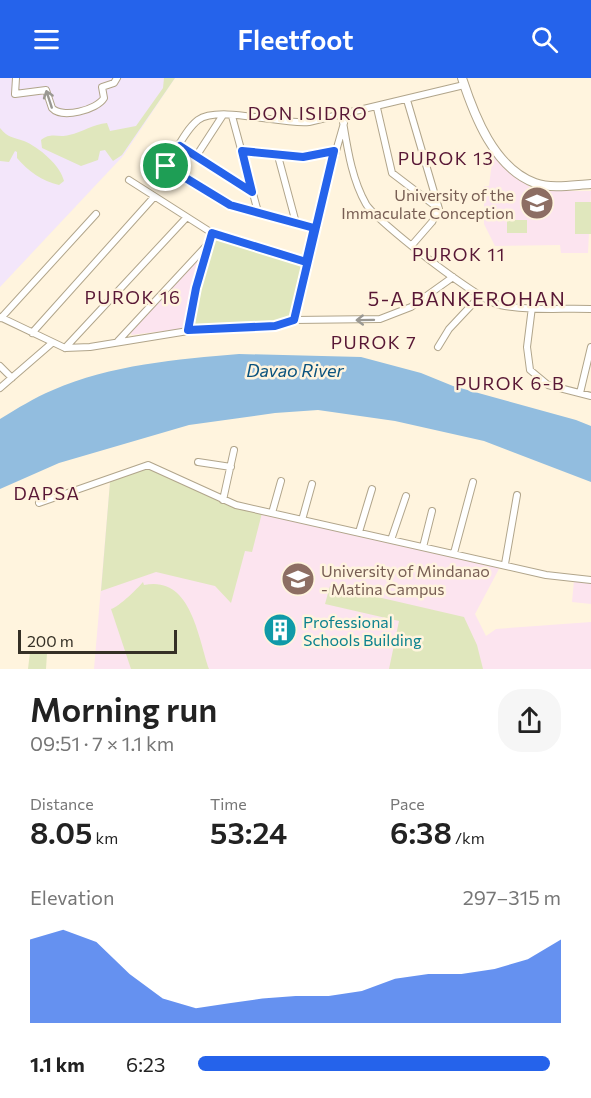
<!DOCTYPE html>
<html lang="en">
<head>
<meta charset="utf-8">
<style>
  :root { --surface:#fff; --page:#f6f6f6; --text:#222; --muted:#767676; --accent:#2563eb }
  body { margin:0; font-family:Commissioner,sans-serif; background:var(--page); color:var(--text); height:100vh; display:flex; flex-direction:column; font-size:22px; white-space:nowrap }
  * { box-sizing:border-box; margin:0 }
  p { font-size:20px; color:var(--muted) }
  .icon { flex:none; width:33px; height:33px; fill:none; stroke:currentColor; stroke-width:2; stroke-linecap:round; stroke-linejoin:round }
  .map { position:relative; height:591px; overflow:hidden }
  .drawer { display:flex; flex-direction:column; background:var(--surface); flex:1 }
  .drawer>* { flex:none }
  .scale { position:absolute; left:18px; bottom:15px; width:159px; box-sizing:border-box; padding-left:6px; border:3px solid #353026; border-top:0; font-size:16px; line-height:21px; white-space:nowrap; color:#353026; -webkit-text-stroke:4px #fff4de; paint-order:stroke }
  .pin { position:absolute; display:grid; place-items:center; width:51px; height:51px; color:#fff; margin:-26px; border:3px solid #fff; border-radius:50%; box-shadow:0 2px 6px #0007 }
  .round { display:grid; place-items:center; flex:none; width:63px; height:63px; border-radius:24px; background:var(--page) }
  .overview { display:flex; align-items:center; justify-content:space-between; height:102px; padding:0 30px }
  h1 { font-size:33px; font-weight:600; line-height:45px }
  .metrics { display:grid; grid-template-columns:repeat(3,1fr); gap:9px; height:102px; padding:6px 30px }
  .metrics div { display:grid; align-content:center }
  .metrics b { font-size:30px; font-weight:600 }
  .metrics small { font-size:16px; font-weight:400 }
  .metrics p { font-size:16px }
  .chart { height:168px; padding:12px 30px }
  .chart p { display:flex; justify-content:space-between }
  .chart svg { width:100%; height:108px; margin-top:6px; fill:var(--accent); opacity:.7 }
  ul { padding:0 30px; list-style:none; font-size:20px }
  li { display:grid; grid-template-columns:96px 72px 1fr; align-items:center; height:45px }
  li i { height:15px; border-radius:8px; background:var(--accent) }
  header { display:flex; justify-content:space-between; align-items:center; height:78px; padding:0 30px; background:var(--accent); color:#fff; font-size:27px; font-weight:600 }
  .map>svg:first-child { display:block }
  .commercial { fill:#f3e6fa }
  .education { fill:#fce4ef }
  .green { fill:#e0e7bd }
  .water { fill:#92bddf }
  .lines { fill:none; stroke-linecap:round; stroke-linejoin:round }
  .street-casing { stroke:#b1a58b; stroke-width:8 }
  .secondary-casing { stroke:#b1a58b; stroke-width:10 }
  .street { stroke:#fff; stroke-width:6 }
  .secondary { stroke:#fff; stroke-width:8 }
  .oneway { stroke:#9a9892 }
  .route-casing { stroke:#fff; stroke-width:12 }
  .route { stroke:#2563eb; stroke-width:8 }
  .labels { text-anchor:middle; dominant-baseline:central; stroke-width:5; stroke-linejoin:round; paint-order:stroke }
  .education-label { font-size:16px; fill:#785e54; stroke:#fff4de; text-anchor:end }
  .culture-label { font-size:16px; fill:#0d838f; stroke:#fff4de; text-anchor:start }
  .neighbourhood-label { font-size:18px; letter-spacing:1.5px; fill:#581735; stroke:#fff4de }
  .water-label { font-size:18px; font-style:italic; fill:#0a527d; stroke:#fff4de }
  .quarter-label { font-size:20px; letter-spacing:1.5px; fill:#581735; stroke:#fff4de }
</style>
</head>
<body>
<header><svg class="icon" aria-label="menu" viewBox="0 0 24 24"><path d="M4 6h16M4 12h16M4 18h16"/></svg>Fleetfoot<svg class="icon" aria-label="search" viewBox="0 0 24 24"><circle cx="10" cy="10" r="6"/><path d="M15 15l6 6"/></svg></header>
<div class="map">
<svg width="591" height="591" viewBox="0 0 591 591">
  <rect width="100%" height="100%" fill="#fff4de"/>
  <path class="commercial" d="M0,0H175L123,78L0,209Z"/>
  <path class="education" d="M493,76L510,95L536,113H591L588,175H561L560,167L495,168L484,146V108H489Z
    M200,179H205L189,230L188,250L131,257L132,251Z
    M147,390L235,430L500,489L475,536L486,558L496,551L591,544V591H94L110,404Z
    M574,502L591,503V526L572,524Z"/>
  <path class="green" d="M164,0H175L122,77L113,83L105,72L100,73L98,82L81,88L42,70L41,62C51,54 58,60 69,57C83,54 93,46 107,45L110,53L136,48L163,10Z
    M0,50C8,60 13,59 24,63C39,69 61,88 64,103L59,107C42,103 28,93 17,80V74L15,73L9,84L0,83Z
    M575,124H591V156H575Z
    M507,142H527V155H507Z
    M215,160L302,185L291,240L276,245L191,250L192,236Z
    M147,390L235,430L262,435L252,474L245,473L231,525L215,508L156,494L101,513L110,404Z
    M143,504L144,507C191,497 198,559 209,591H131L111,531C119,529 139,509 143,504Z
    M330,508L464,539L477,567L483,591H389L399,543L325,526Z
    M30,574L47,575L46,591H28Z"/>
  <path class="water" d="M239,276L361,279L421,295L453,308L576,342L591,348V404L484,363L395,343L318,332L275,335L189,347L59,385L0,411V341C18,330 34,320 53,312C110,287 178,281 239,276Z"/>
  <g class="lines">
    <g class="street-casing">
      <path id="street" d="M16,0L15,16L46,12L52,30C62,41 97,32 104,20L102,9L114,5L117,0
        M407,22L439,131L432,144L412,167
        M377,30L392,95L438,130
        M232,38L258,134
        M342,38C347,67 351,100 366,126C377,144 479,223 500,227C528,233 562,230 591,231
        M180,68L253,114
        M242,73L303,79L334,73
        M147,77L224,124L314,150
        M197,77L223,37
        M278,78L296,145
        M166,88C175,75 185,52 198,42C219,27 282,47 309,44L464,7
        M129,102L212,155L306,184
        M532,229L527,269L530,292L548,307L591,318
        M0,239L65,270L90,269L188,253L275,248L294,242L380,241L411,229L453,199
        M1,240L96,136
        M294,242L314,150L344,45
        M188,253L196,210L212,155
        M32,255L154,119
        M118,263L209,165
        M438,269L449,251L480,218
        M65,270L186,140
        M0,288L12,300
        M0,310L52,265
        M580,315L591,269
        M198,384L231,389
        M223,422L234,372
        M39,425L148,387L236,427L546,497L591,502
        M272,435L281,403
        M302,442L312,406
        M359,454L372,411
        M391,462L406,418
        M423,469L432,433
        M454,475L473,404
        M505,486L517,417"/>
    </g>
    <g class="secondary-casing">
      <path id="secondary" d="M462,0C474,37 494,90 535,105C552,111 573,107 591,106"/>
    </g>
    <use href="#street" class="street"/>
    <use href="#secondary" class="secondary"/>
  </g>
  <defs><path id="oneway-shaft" d="M-6 0H5M1.5-3L5.5 0L1.5 3" fill="none" stroke-width="1.6" stroke-linecap="round" stroke-linejoin="round" transform="scale(1.5)"/></defs>
  <g class="oneway">
    <use href="#oneway-shaft" transform="translate(49 21) rotate(-108)"/>
    <use href="#oneway-shaft" transform="translate(365 242) rotate(179)"/>
  </g>
  <g class="lines">
    <g class="route-casing">
      <path id="route" d="M166,88L230,127L314,150L306,184L212,155L196,210L188,252L275,248L294,242L334,73L303,79L242,73L252,114L180,68L166,88"/>
    </g>
    <use href="#route" class="route"/>
  </g>
  <defs>
    <g id="university-disc" transform="scale(1.725)"><circle r="9.5" fill="#8d6e63" stroke="#fff4de"/><path d="M0-5L7-2L0 1L-7-2ZM-4 1L0 2.5L4 1V4Q0 6-4 4Z" fill="#fff"/></g>
    <g id="building-disc" transform="scale(1.725)"><circle r="9.5" fill="#0f9aa8" stroke="#fff4de"/><path d="M-4-6H4V6H1V3H-1V6H-4ZM-2.5-4.3h1.7v1.8h-1.7ZM.8-4.3h1.7v1.8H.8ZM-2.5-1h1.7V.8h-1.7ZM.8-1h1.7V.8H.8Z" fill="#fff"/></g>
  </defs>
  <g fill-rule="evenodd">
    <use href="#university-disc" x="537" y="125"/>
    <use href="#university-disc" x="298" y="501"/>
    <use href="#building-disc" x="280" y="552"/>
  </g>
  <g class="labels">
    <g class="education-label">
      <text x="514" y="116">University of the<tspan x="514" dy="18">Immaculate Conception</tspan></text>
      <text x="321" y="492" text-anchor="start">University of Mindanao<tspan x="321" dy="18">- Matina Campus</tspan></text>
    </g>
    <g class="culture-label">
      <text x="303" y="543">Professional<tspan x="303" dy="18">Schools Building</tspan></text>
    </g>
    <g class="neighbourhood-label">
      <text x="308" y="35">DON ISIDRO</text>
      <text x="446" y="80">PUROK 13</text>
      <text x="459" y="176">PUROK 11</text>
      <text x="133" y="219">PUROK 16</text>
      <text x="374" y="264">PUROK 7</text>
      <text x="510" y="305">PUROK 6-B</text>
      <text x="47" y="415">DAPSA</text>
    </g>
    <g class="water-label">
      <text x="295" y="292">Davao River</text>
    </g>
    <g class="quarter-label">
      <text x="467" y="220">5-A BANKEROHAN</text>
    </g>
  </g>
</svg>
<div class="scale">200 m</div>
<div class="pin" style="left:166px;top:88px;background:#1e9e55"><svg class="icon" aria-label="arrive" viewBox="0 0 24 24"><path d="M6 21V4h12l-3 4 3 4H6"/></svg></div>
</div>
<section class="drawer">
<div class="overview"><div><h1>Morning run</h1><p>09:51 · 7 × 1.1 km</p></div><a class="round"><svg class="icon" aria-label="share" viewBox="0 0 24 24"><path d="M12 15V3M7 8l5-5 5 5M5 13v7h14v-7"/></svg></a></div>
<div class="metrics">
<div><p>Distance</p><b>8.05<small> km</small></b></div>
<div><p>Time</p><b>53:24</b></div>
<div><p>Pace</p><b>6:38<small> /km</small></b></div>
</div>
<div class="chart"><p><span>Elevation</span>297–315 m</p>
<svg viewBox="0 0 160 44" preserveAspectRatio="none"><path d="M0 44V10L10 6L20 11L30 24L40 34L50 38L60 36L70 34L80 33L90 33L100 31L110 26L120 24L130 24L140 22L150 18L160 10V44z"/></svg>
</div>
<ul>
<li><b>1.1 km</b>6:23<i style="width:97%"></i></li>
</ul>
</section>
</body>
</html>
